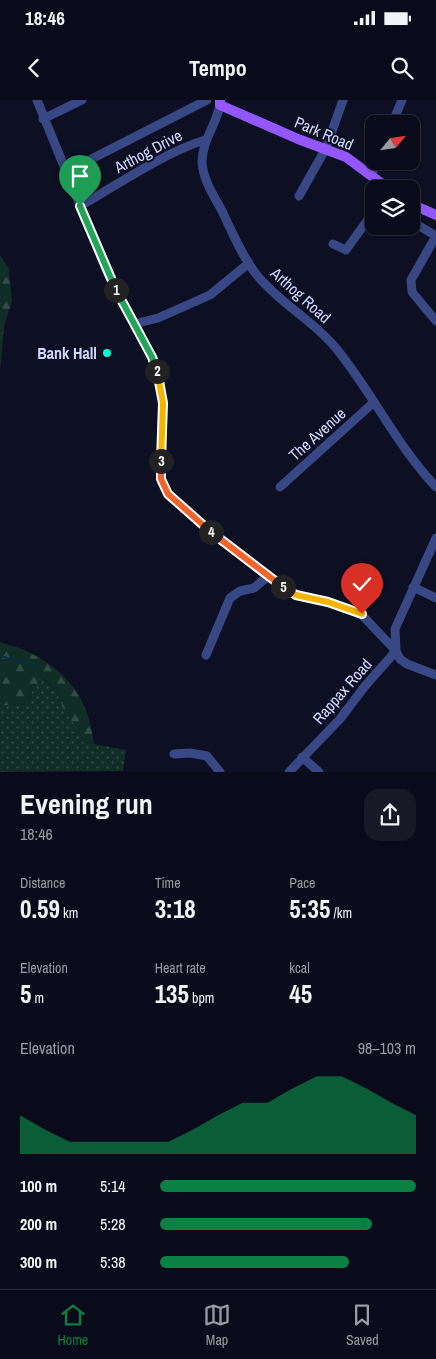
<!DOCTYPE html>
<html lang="en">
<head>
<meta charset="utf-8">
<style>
  :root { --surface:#0a0b1a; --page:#181927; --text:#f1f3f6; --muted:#999ba2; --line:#2a2b39; --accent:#0b8043 }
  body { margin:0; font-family:"Archivo Narrow",sans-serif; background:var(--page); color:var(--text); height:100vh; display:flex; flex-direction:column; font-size:19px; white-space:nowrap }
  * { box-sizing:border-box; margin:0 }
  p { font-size:16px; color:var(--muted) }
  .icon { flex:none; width:28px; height:28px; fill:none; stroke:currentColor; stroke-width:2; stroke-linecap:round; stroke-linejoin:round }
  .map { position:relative; height:672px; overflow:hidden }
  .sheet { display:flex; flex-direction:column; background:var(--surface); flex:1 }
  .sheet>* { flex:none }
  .needle { width:32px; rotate:61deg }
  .controls { position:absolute; left:365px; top:15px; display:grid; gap:10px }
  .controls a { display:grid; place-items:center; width:55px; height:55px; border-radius:10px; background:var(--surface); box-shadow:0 1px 4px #0004,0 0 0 1px var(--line); font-size:25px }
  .pin { position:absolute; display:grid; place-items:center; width:42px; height:42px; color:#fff; margin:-51px -21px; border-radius:50% 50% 50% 0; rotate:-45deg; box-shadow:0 0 5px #0007 }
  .pin .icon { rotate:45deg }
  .km { position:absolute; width:25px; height:25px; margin:-12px; border-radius:50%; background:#222; color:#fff; font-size:14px; line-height:25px; text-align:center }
  .round { display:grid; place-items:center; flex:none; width:52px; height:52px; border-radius:15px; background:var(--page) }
  .summary { display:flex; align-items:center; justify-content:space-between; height:85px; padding:0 20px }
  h1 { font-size:28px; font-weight:700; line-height:38px }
  .figures { display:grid; grid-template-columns:repeat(3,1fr); gap:8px; height:85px; padding:5px 20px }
  .figures div { display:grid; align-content:center }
  .figures b { font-size:25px; font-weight:700 }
  .figures small { font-size:14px; font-weight:400 }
  .figures p { font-size:14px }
  .chart { height:140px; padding:10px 20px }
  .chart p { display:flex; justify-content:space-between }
  .chart svg { width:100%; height:90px; margin-top:5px; fill:var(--accent); opacity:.7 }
  ul { padding:0 20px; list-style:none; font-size:16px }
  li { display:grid; grid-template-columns:80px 60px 1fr; align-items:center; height:38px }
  li i { height:12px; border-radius:6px; background:var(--accent) }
  .status { display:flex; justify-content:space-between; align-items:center; height:35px; padding:0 25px; background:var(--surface); direction:ltr }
  .status svg { height:14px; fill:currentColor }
  header { display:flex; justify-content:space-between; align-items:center; height:65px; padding:0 20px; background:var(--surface); font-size:22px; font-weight:700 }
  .menu { display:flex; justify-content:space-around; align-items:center; height:70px; border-top:1px solid var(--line); background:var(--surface); font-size:14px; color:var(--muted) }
  .menu a { display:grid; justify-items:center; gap:2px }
  .menu .selected { color:var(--accent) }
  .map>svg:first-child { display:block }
  .green { fill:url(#green-dots) }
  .forest { fill:url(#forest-firs) }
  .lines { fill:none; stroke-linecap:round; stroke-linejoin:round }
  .stream { stroke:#082c42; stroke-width:2 }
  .minor { stroke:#374884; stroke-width:9 }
  .major { stroke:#9357ff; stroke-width:10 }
  .split-1-casing { stroke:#fff; stroke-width:10 }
  .split-2-casing { stroke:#fff; stroke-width:10 }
  .split-3-casing { stroke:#fff; stroke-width:10 }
  .split-4-casing { stroke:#fff; stroke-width:10 }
  .split-5-casing { stroke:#fff; stroke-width:10 }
  .split-6-casing { stroke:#fff; stroke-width:10 }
  .split-1 { stroke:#22a559; stroke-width:6 }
  .split-2 { stroke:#22a559; stroke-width:6 }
  .split-3 { stroke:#f5b400; stroke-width:6 }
  .split-4 { stroke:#f0652b; stroke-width:6 }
  .split-5 { stroke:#f0652b; stroke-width:6 }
  .split-6 { stroke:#f5b400; stroke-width:6 }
  .poi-dot { fill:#00fbd1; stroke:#0d0f23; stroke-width:2 }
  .labels { text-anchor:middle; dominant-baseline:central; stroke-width:4; stroke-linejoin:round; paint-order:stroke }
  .street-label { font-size:16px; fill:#d0d7ff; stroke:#0d0f23 }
  .poi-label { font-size:16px; font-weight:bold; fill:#d0d7ff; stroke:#0d0f23; text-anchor:end }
</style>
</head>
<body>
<div class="status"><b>18:46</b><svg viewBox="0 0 49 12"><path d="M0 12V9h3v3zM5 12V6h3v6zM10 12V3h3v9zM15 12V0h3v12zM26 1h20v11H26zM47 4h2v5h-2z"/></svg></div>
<header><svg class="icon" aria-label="back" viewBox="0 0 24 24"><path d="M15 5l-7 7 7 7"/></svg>Tempo<svg class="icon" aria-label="search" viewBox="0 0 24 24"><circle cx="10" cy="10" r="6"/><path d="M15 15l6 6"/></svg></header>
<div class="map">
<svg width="436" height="672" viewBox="0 0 436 672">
  <defs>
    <pattern id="green-dots" width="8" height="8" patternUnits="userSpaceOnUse" patternTransform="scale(1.25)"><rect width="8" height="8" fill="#102e25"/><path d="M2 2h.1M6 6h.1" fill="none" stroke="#324c46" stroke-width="1.8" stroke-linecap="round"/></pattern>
    <pattern id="forest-firs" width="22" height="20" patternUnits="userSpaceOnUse" patternTransform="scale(1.25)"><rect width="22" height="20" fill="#102e25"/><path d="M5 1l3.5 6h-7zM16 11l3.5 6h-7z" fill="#324c46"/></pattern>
  </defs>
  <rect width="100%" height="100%" fill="#0d0f23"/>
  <path class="green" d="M41,577L57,590L64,612L77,627L83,642L126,650L123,671L0,672V607L10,604L29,605L32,590Z"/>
  <path class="forest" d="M0,155L9,169L12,201L4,226L0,272Z
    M0,542C7,545 15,546 22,549C65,568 89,597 94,644L83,642L77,627L64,612L57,590L42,577L32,590L29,605L10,604L0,607Z"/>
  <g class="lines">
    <path class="stream" d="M0,556L39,566"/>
    <path class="minor" d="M37,0L107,172L152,257L160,280L163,303L161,379L168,393L193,417L268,476L295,495L328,502L361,514L396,551L400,559L407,564L436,575
      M220,5C216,25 202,41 202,62C203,80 214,96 222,111C232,132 242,156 256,174C280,204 316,222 339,252C374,296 396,344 436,387
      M43,19L82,0
      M392,24L402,0
      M66,72L207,0
      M372,74L377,61
      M299,96L326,48L343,0
      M80,106C117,85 165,52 205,40
      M411,121L436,136
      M436,136L411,180L412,192L436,221
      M333,144L346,150L374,111
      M134,224L158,218L210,195L249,163
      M280,387L373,303
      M413,487L436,498
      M396,550L395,529L436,438
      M206,555L230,498L240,491L254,488L268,476
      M174,654L190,653L207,656L220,672
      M302,657L319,672
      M289,672L340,619L365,586L396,551"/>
    <path class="major" d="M220,0V5L298,39L346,57L389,89
      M411,104L436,115"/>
  </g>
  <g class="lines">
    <g class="split-1-casing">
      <path id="split-1" d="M80,106L116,190"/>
    </g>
    <g class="split-2-casing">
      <path id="split-2" d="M116,190L152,257L157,271"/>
    </g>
    <g class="split-3-casing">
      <path id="split-3" d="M157,271L163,303L161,361"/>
    </g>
    <g class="split-4-casing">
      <path id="split-4" d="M161,361V379L168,394L211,432"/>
    </g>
    <g class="split-5-casing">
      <path id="split-5" d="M211,432L283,487"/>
    </g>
    <g class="split-6-casing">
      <path id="split-6" d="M283,487L296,495L328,502L362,514"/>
    </g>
    <use href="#split-1" class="split-1"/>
    <use href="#split-2" class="split-2"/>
    <use href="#split-3" class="split-3"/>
    <use href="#split-4" class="split-4"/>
    <use href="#split-5" class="split-5"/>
    <use href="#split-6" class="split-6"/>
  </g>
  <circle class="poi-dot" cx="107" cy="253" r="5"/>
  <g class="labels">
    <g class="street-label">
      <text transform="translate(324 33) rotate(23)">Park Road</text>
      <text transform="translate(148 51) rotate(-28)">Arthog Drive</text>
      <text transform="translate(301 195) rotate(42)">Arthog Road</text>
      <text transform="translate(317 334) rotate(-42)">The Avenue</text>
      <text transform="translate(342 591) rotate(-49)">Rappax Road</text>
    </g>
    <g class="poi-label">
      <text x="97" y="253">Bank Hall</text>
    </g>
  </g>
</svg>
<div class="controls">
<a><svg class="needle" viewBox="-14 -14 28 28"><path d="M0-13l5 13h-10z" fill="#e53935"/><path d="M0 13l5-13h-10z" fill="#999ba2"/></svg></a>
<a><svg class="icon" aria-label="layers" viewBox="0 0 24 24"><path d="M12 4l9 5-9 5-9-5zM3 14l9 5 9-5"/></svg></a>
</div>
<div class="pin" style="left:80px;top:106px;background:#1e9e55"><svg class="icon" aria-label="arrive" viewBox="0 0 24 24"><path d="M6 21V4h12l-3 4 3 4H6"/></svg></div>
<div class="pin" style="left:362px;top:514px;background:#d93025"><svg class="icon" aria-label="check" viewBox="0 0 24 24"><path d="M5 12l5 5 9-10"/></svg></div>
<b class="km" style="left:116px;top:190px">1</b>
<b class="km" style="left:157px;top:271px">2</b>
<b class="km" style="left:161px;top:361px">3</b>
<b class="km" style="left:211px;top:432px">4</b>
<b class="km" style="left:283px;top:487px">5</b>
</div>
<section class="sheet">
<div class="summary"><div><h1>Evening run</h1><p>18:46</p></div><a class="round"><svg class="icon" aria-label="share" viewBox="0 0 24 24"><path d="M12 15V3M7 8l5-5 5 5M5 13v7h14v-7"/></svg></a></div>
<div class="figures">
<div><p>Distance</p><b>0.59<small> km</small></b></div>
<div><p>Time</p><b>3:18</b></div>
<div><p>Pace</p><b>5:35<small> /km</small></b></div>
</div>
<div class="figures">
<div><p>Elevation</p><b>5<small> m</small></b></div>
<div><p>Heart rate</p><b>135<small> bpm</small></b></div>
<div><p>kcal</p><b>45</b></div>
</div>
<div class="chart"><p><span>Elevation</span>98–103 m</p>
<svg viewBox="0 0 160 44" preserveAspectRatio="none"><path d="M0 44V25L10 32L20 38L30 38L40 38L50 38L60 38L70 32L80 25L90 19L100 19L110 12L120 6L130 6L140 12L150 19L160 25V44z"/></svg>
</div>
<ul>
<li><b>100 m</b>5:14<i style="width:100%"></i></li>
<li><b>200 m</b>5:28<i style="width:83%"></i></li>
<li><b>300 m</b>5:38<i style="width:74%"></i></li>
</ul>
</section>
<nav class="menu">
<a class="selected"><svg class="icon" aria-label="home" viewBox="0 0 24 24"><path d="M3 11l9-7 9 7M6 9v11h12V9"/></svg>Home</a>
<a><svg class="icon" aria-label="map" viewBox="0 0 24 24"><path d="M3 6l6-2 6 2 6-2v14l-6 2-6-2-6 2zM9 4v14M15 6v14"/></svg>Map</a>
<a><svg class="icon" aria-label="saved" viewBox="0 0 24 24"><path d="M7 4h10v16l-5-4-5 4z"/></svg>Saved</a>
</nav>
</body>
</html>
